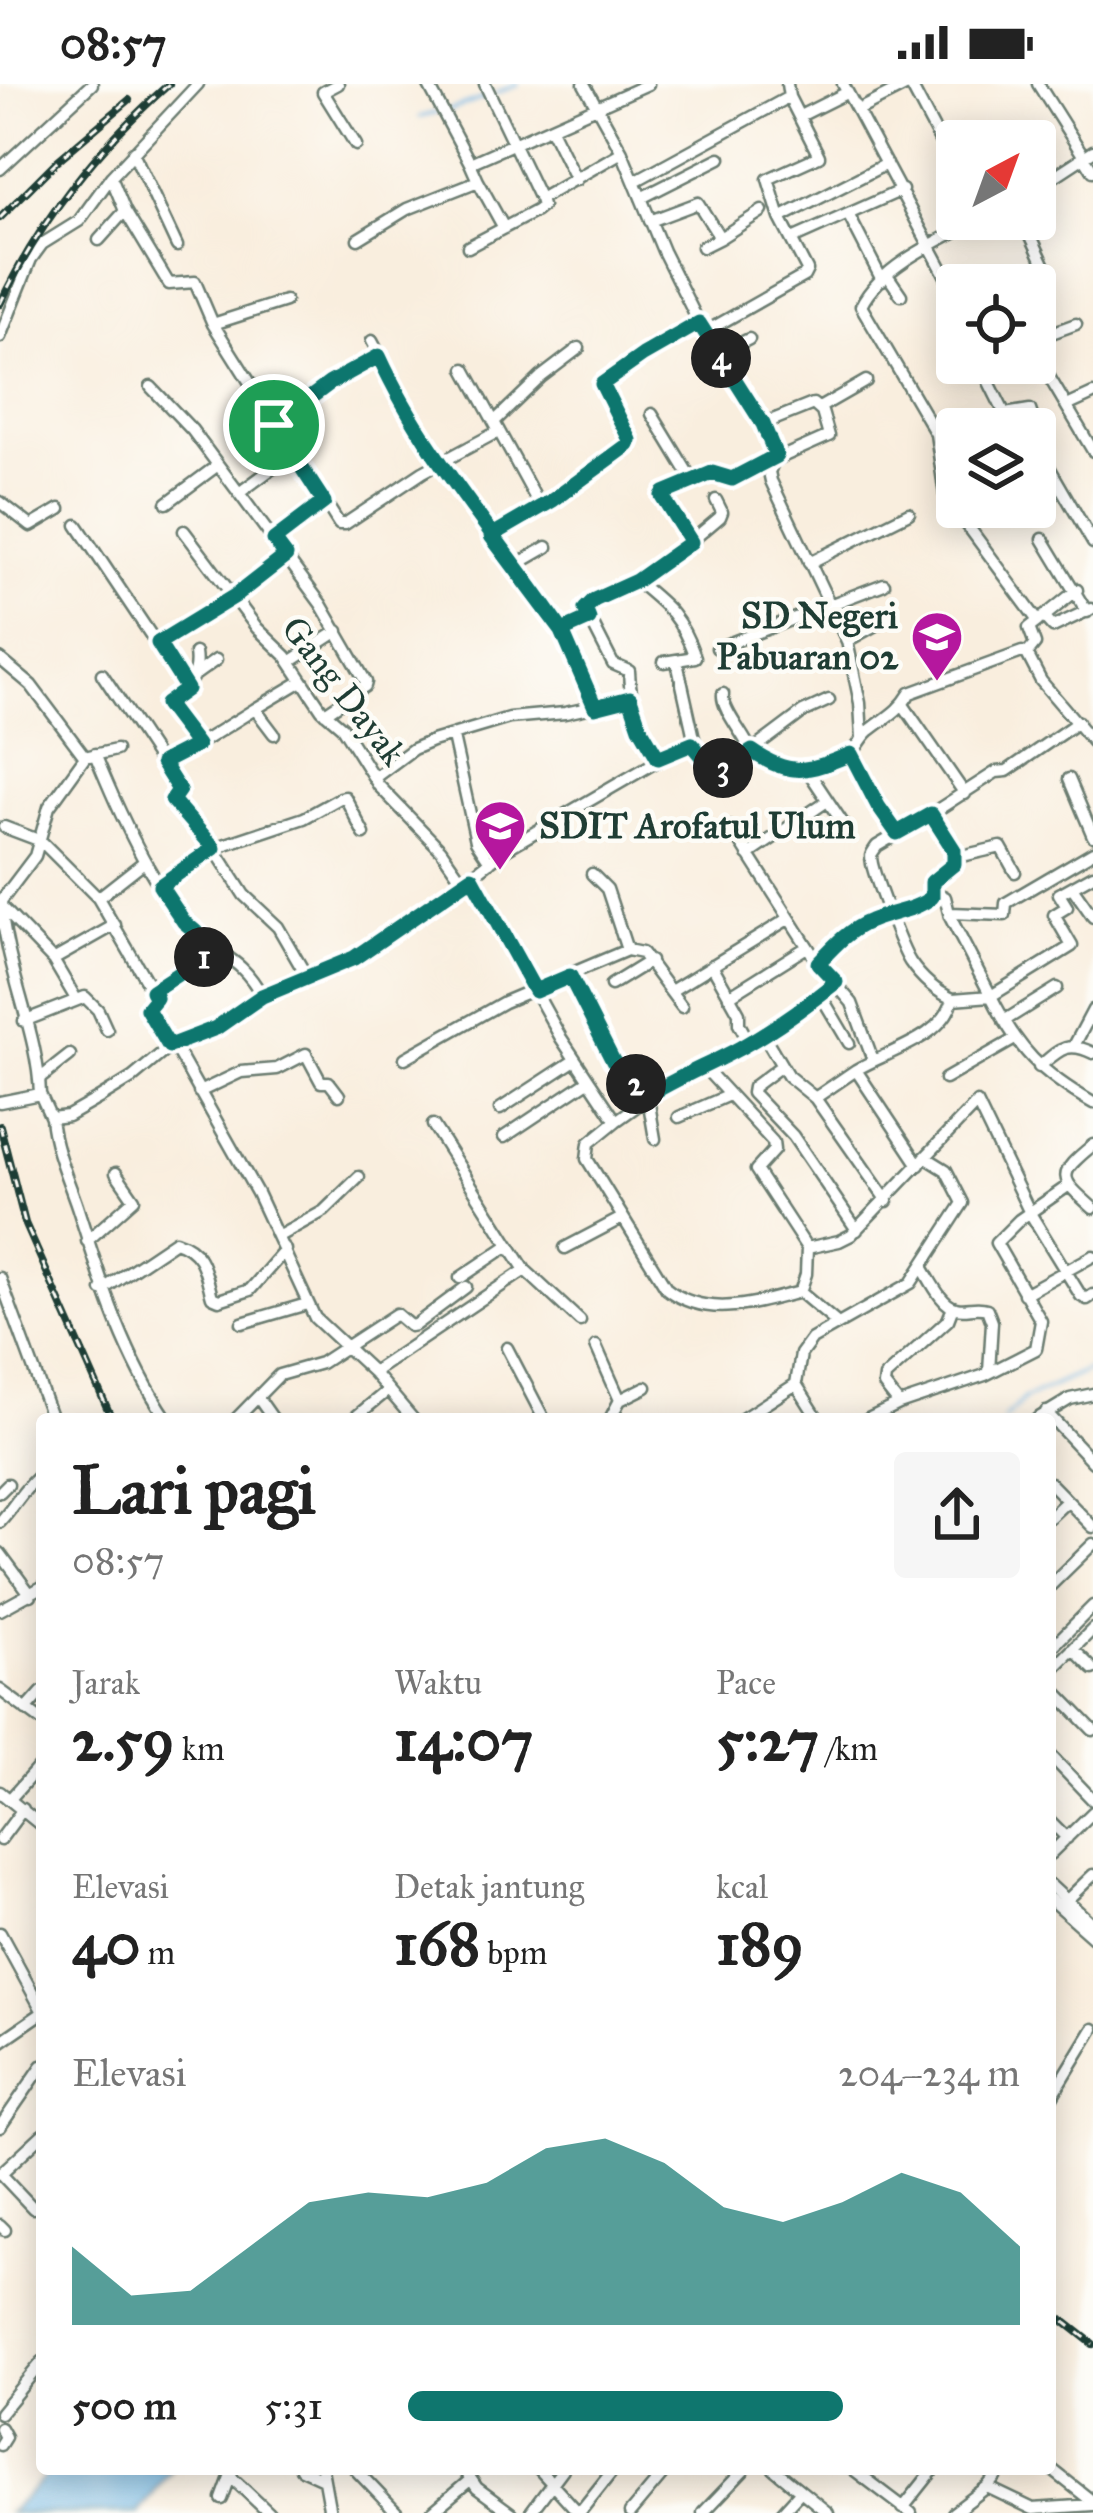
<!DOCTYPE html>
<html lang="id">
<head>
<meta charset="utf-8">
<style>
  :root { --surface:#fff; --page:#f6f6f6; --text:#222; --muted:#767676; --accent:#0f766e }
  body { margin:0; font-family:"IM FELL Great Primer",serif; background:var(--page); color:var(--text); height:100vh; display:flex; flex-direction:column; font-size:45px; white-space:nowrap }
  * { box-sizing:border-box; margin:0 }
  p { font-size:39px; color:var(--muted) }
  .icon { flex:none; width:66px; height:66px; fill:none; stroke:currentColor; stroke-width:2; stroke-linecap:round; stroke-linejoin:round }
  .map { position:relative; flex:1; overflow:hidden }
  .panel { position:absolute; left:36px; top:1329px; width:1020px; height:1062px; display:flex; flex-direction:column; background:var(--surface); border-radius:12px; box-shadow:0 6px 30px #0003 }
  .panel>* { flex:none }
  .needle { width:78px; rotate:41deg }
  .controls { position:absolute; left:936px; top:36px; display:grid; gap:24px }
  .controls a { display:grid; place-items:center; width:120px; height:120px; border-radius:12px; background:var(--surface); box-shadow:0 6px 30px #0003; font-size:60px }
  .pin { position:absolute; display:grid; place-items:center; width:102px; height:102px; color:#fff; margin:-51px; border:6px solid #fff; border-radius:50%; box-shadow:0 3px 12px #0007 }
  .km { position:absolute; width:60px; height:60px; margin:-30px; border-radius:50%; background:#222; color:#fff; font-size:33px; line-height:60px; text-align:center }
  .round { display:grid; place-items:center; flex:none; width:126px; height:126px; border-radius:12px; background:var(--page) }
  .overview { display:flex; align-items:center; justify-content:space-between; height:204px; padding:0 36px }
  h1 { font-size:66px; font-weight:700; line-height:90px }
  .metrics { display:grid; grid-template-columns:repeat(3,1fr); gap:18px; height:204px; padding:12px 36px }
  .metrics div { display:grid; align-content:center }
  .metrics b { font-size:60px; font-weight:700 }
  .metrics small { font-size:33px; font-weight:400 }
  .metrics p { font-size:33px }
  .chart { height:336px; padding:24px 36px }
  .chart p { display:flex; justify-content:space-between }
  .chart svg { width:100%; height:216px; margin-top:12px; fill:var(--accent); opacity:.7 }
  ul { padding:0 36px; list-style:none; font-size:39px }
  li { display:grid; grid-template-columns:192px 144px 1fr; align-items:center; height:90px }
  li i { height:30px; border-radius:15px; background:var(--accent) }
  .status { display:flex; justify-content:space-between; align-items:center; height:84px; padding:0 60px; background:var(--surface); direction:ltr }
  .status svg { height:33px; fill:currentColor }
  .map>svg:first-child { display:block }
  .water { fill:#6db5e4; stroke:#46798c; stroke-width:3 }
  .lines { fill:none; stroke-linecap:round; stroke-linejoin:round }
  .stream { stroke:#6db5e4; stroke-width:3 }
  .minor-casing { stroke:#6b7b70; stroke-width:15 }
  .minor { stroke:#fff; stroke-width:10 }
  .rail-casing { stroke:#1f3d34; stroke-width:8 }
  .rail { stroke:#fdfcf7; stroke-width:3; stroke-dasharray:9; stroke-linecap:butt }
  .route-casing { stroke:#fff; stroke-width:24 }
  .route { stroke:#0f766e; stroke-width:15 }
  .labels { text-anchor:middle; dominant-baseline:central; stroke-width:9; stroke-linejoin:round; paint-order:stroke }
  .poi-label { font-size:36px; font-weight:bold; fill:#1f3d34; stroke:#fdfcf7; text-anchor:end }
  .street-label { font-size:36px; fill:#1f3d34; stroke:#fdfcf7 }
</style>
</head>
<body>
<div class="status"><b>08:57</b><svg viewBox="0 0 49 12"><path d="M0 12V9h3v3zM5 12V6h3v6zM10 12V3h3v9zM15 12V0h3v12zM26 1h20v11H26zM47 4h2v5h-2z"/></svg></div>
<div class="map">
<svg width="1093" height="2429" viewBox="0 0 1093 2429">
  <rect width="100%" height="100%" fill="#fdfcf7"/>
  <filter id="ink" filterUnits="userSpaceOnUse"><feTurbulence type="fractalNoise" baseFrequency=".00833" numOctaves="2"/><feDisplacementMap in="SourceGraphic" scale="24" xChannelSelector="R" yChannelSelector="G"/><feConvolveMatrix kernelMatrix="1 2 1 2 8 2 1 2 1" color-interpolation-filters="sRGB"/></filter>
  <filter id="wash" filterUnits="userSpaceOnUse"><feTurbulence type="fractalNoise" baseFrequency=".004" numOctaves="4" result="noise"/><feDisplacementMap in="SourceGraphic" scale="48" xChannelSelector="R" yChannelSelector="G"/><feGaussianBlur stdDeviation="2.7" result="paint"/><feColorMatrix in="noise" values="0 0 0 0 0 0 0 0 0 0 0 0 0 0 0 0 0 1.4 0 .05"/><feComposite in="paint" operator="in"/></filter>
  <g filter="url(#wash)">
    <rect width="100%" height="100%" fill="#f9eede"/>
    <path class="water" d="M54,2385H172L138,2429H8Z"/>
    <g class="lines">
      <path class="stream" d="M496,9L518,0
        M445,28L487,13
        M420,33L436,29
        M1004,1335L1024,1315L1093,1284"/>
    </g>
  </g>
  <g filter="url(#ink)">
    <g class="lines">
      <g class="minor-casing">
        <path id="minor" d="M338,0L323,8L356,61
          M428,0L470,79
          M485,0L540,115
          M584,0L622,68L663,167L699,239L770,353L776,372L769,388L771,397L847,557L860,619L862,654
          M843,0L957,213
          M910,0L957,89
          M1038,0L1093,87
          M858,26L909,0
          M800,32L846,9
          M551,45L576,96
          M133,68L177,162
          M0,85L92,0
          M111,93L125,127L169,200L195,198L213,240L339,440H345L423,388L499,347
          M478,97L504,144
          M635,97L789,13
          M1035,105L1093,67
          M641,114L720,74
          M848,130L882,196
          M780,134L768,95L819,72L789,13L787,0
          M981,135C942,155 881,181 861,222L936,350L945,411L1038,537L1029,544L1035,560L1027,570
          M1023,135L1046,184
          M650,137L698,119L720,154L762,127
          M358,155L407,125L478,97L470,79L648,0
          M792,155L902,106
          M99,156L125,127
          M468,163L536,127L542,122L540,115L622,68
          M702,163L720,154
          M888,192L901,211
          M213,240L285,217
          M705,248L804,192L807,186L780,134L886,80
          M0,253L31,175L42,160L79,137L111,93L198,0
          M1035,255L1076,240
          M372,257L419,345L491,452L527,495L562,547L595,623
          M1035,269L1093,367
          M719,270L749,255
          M980,280L1005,330L1030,326L1049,383L1093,459
          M465,285L541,424
          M945,289L982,279
          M151,303L192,346L239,409L292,370
          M1067,322L1093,310
          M819,324L866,297
          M652,330L694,399
          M495,337L541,293L579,264
          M274,341L330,299L379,272
          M239,409L321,520L366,598L365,602L325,629
          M0,418L31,442L60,425
          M167,419L218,381
          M77,441L187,605
          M184,447L257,544L286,572L322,626L342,643L379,702L441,766L464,799
          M491,452L553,416L628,361L630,356L602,300L643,271L699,239
          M1043,455L1087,528
          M274,456L324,419
          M691,458L662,413L664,409L712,389L732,395L829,352L822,328L813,320L763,340
          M809,479L909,429
          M514,482L547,463
          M636,497C668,523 680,532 695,573L664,578
          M1044,533L1053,543L1091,525
          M1041,535L1077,506
          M847,557L890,533
          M158,559L235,511L286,473
          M717,564L884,500
          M0,575L31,601L85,673
          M290,578L338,547
          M677,578L696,663
          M102,590L179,706L173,721L214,764L244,811L278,843L307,893
          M195,591L216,576
          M723,610C721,625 744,650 751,667L803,628L829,616
          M904,622L965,710
          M274,650L255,625L302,597
          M453,653L476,757L490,778
          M197,661L255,625
          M95,670C117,724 150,799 189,842C217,874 239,869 262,912
          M851,670L878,721L897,749
          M89,672L116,666
          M658,674C640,645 630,621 629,587L613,580L585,525C599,509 618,508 635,497C666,479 693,456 720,433L722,428L716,416
          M162,679L197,661L165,620C185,604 199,597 195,569
          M808,687L842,738
          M374,694L413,665L432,657L509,634L565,629L630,615
          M1069,695L1093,752
          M931,730L996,688L1007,687L1078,638
          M4,743L41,757L98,814L155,912L147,925L169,963
          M731,743L818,879
          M748,771L827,717
          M957,773L1001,763L1015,788
          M592,790L607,805L627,866
          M472,793L561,954L616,1037L589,1059L587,1075L667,1205C707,1236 757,1219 800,1208
          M160,802L214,764L304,734L340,714L345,713L364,750
          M1072,803L1093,833
          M933,808L945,813L950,833L991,912L1072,862L1054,831L1067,823L1059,810L1093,791
          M98,814L145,777
          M1,822L53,876L76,915
          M950,829L1005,831L1006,819L1093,768
          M53,876L115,841
          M712,881L739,929V940L749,958
          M570,891L613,977L649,1020L655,1055
          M611,901L650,877
          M152,907L216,865
          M671,907L788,835
          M820,910L849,959
          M729,912L807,863
          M24,937L85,913L98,926L107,946
          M1004,937L1057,904
          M763,950L788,992L815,1014
          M173,960L257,1109L315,1234L373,1288L413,1335
          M1075,960L1093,926
          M405,974L504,918L627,866L642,869L682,923
          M873,976L852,919L818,879C831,864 845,849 863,840C884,829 908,827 929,817L934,793L957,773L931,730L877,762C871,771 870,769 872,780C876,797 901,864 910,878C921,894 935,907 953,915
          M702,981L773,1058L774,1066L756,1086L807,1164
          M781,982L753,1003L752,1009L793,1052L857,1146
          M1039,983C1059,966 1067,956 1093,969
          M856,986L815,1014L887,1117
          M42,993L70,971
          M945,995L1015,955
          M199,1008L241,988L277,985L306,970L321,998H329L339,1011
          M40,1010C38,948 5,883 1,817L35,772L49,723L85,673
          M0,1018L40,1010L51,1034L68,1032L101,1013L132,994L173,960L216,944L262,912L354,874L424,829L506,765L687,660L696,663L714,686L728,683L751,667C781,688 818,694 850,670C858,664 861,654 869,647C886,633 898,629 910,609L1022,568L1027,570L1041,597L1093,658
          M500,1025L575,976
          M679,1033L729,1011
          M51,1034C54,1065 67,1093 77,1122C101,1197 123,1270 167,1335
          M616,1037L679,992L763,950L836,898
          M504,1053L588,997
          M1093,1061C1056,1091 1059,1094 1093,1124
          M919,1081L856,986C887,967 943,955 953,915L991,912C1018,966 1041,989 1093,1019
          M279,1152L324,1127L359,1093
          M87,1157L134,1115L116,1089
          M565,1164L622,1134
          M807,1164L839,1157L851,1151L977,1019L1030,1129L1081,1212L1087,1215L1093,1211
          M807,1164L806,1190L800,1208L838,1240
          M922,1183C930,1195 941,1221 956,1224C967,1227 975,1221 987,1225L992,1238L989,1288
          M525,1186L580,1237
          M0,1194L52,1335
          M460,1194L509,1161
          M102,1206L175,1157C204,1166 205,1188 212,1213L219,1216L250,1206L285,1166
          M1024,1210L1093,1172
          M953,1223L948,1236L885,1293L884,1301L899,1320L985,1291L1036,1265L1041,1237L996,1159L1019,1136L1068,1102
          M242,1239L307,1220
          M596,1262L620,1316L610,1335
          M507,1264L544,1335
          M373,1288L525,1186L433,1041
          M796,1300L818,1335
          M259,1315L273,1335
          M620,1316L646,1303
          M1046,1328L1093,1378
          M236,1335L279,1291L321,1279L396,1230L410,1242L415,1241L466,1203
          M353,1335L387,1307
          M742,1335L796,1300L801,1270L812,1255L911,1199L963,1119L946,1086L925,1073
          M868,1335L899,1320
          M1037,1335L1070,1315L1093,1310
          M1050,1399L1093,1443
          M0,1408L8,1400
          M1050,1433L1067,1417
          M0,1438C16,1421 24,1403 42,1389
          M0,1469L31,1511
          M1050,1502L1093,1460
          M0,1526L42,1503
          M1050,1565L1093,1522
          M1073,1565L1093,1585
          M1050,1588L1093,1545
          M1050,1602L1093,1646
          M0,1606L42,1637
          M26,1626L42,1608
          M1050,1671L1093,1716
          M0,1708L42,1742
          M10,1715L42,1679
          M1050,1737L1067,1754
          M0,1756L23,1725
          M1050,1770L1093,1728
          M1050,1801L1093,1841
          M1050,1815L1093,1853
          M1065,1818L1093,1791
          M0,1849L42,1926
          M0,1958L42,1929
          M1050,2016L1093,1945
          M0,2043L42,1982
          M0,2089L33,2124
          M0,2090L42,2051
          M0,2141L5,2146
          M0,2329L42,2278
          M0,2344L5,2353L0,2361
          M1050,2384L1093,2418
          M301,2385L323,2395
          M322,2385L330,2429
          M355,2385L397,2429
          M464,2385L477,2404L511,2429
          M539,2385L579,2429
          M774,2385L828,2429
          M853,2385L911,2429
          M231,2393L269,2429
          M987,2403L1033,2425L1093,2421
          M222,2415L233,2385
          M903,2424L934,2385
          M431,2429L470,2396
          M530,2429L563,2385
          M579,2429L614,2385
          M630,2429L667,2385
          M703,2429L745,2385
          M781,2429L801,2407
          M953,2429L987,2403L1002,2385"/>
      </g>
      <use href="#minor" class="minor"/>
      <g class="rail-casing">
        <path id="rail" d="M0,134L57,77L129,16
          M0,220C42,133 97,64 169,0
          M0,1042L25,1139L112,1335
          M1050,2226L1093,2260"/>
      </g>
      <use href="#rail" class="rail"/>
    </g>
  </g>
  <g class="lines" filter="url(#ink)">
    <g class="route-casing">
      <path id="route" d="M274,341L324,418L274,456L286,472L235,512L158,559L187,605L166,620L197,661L162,679L179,706L172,716L214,764L160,802L184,838L216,865L152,907L156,914L147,925L169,962L216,944L262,912L354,874L472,793L535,907L570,892L613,977L646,1013C676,994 709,981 740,964C774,945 806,922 836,898L818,879C833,863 849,845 870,837C891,828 915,827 932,813V798L954,780V766L931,730L897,749L878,722L851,670C809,687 792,695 752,667L728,682L714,686L692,660L658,674L640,643L630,614L595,623L562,547L491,452L553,416L628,361L630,356L602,300L643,271L699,239L763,340L776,372L732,395L712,389L664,409L662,412L691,458L636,497L594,516L585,525L589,535L562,547C501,456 425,373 379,272L330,299L274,341"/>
    </g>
    <use href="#route" class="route"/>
  </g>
  <defs>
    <g id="school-pin" transform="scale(2.7)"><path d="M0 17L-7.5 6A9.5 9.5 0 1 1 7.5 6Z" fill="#b5179e" stroke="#fdfcf7"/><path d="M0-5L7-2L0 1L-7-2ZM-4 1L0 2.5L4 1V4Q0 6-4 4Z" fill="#fff"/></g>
  </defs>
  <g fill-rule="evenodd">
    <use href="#school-pin" x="937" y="553"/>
    <use href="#school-pin" x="500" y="742"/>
  </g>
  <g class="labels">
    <g class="poi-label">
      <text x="898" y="532">SD Negeri<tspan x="898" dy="41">Pabuaran 02</tspan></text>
      <text x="539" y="742" text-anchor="start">SDIT Arofatul Ulum</text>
    </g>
    <g class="street-label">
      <text transform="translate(344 607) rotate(52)">Gang Dayak</text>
    </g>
  </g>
</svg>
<div class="controls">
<a><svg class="needle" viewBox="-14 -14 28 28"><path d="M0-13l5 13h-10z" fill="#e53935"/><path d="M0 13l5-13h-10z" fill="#767676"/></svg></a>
<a><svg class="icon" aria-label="locate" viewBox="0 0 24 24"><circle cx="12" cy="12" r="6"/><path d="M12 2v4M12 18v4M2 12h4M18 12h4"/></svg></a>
<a><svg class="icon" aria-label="layers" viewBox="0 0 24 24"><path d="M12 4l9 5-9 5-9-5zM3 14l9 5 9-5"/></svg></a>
</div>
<div class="pin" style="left:274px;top:341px;background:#1e9e55"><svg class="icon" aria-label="arrive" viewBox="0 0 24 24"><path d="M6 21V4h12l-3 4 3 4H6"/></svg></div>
<b class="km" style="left:204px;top:873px">1</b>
<b class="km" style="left:636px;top:1000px">2</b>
<b class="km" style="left:723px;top:684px">3</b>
<b class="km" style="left:721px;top:274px">4</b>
<section class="panel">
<div class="overview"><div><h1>Lari pagi</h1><p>08:57</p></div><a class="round"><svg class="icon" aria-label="share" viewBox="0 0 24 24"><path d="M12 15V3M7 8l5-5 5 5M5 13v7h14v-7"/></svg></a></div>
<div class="metrics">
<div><p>Jarak</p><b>2.59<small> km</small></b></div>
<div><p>Waktu</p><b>14:07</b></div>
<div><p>Pace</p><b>5:27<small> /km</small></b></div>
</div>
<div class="metrics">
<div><p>Elevasi</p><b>40<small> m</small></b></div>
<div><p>Detak jantung</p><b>168<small> bpm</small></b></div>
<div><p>kcal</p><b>189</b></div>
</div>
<div class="chart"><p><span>Elevasi</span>204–234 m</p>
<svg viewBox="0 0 160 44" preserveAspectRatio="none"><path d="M0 44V28L10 38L20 37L30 28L40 19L50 17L60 18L70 15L80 8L90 6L100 11L110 20L120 23L130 19L140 13L150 17L160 28V44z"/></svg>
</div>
<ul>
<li><b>500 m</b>5:31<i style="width:71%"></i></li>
</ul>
</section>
</div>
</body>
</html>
